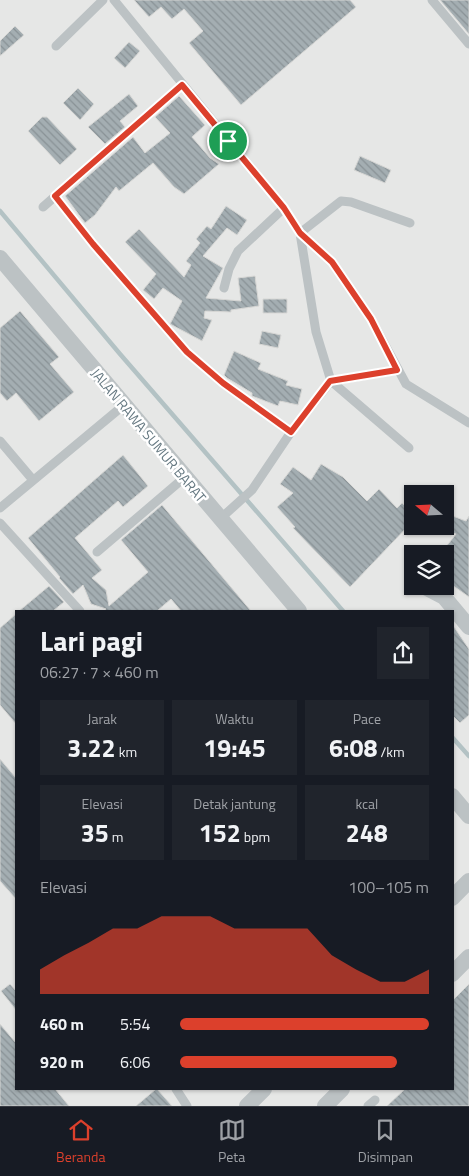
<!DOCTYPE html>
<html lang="id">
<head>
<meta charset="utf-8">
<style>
  :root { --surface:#171b24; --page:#20242c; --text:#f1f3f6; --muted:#9ea1a6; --line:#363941; --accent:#dc402c }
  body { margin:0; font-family:"Titillium Web",sans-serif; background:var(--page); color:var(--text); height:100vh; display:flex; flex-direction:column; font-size:19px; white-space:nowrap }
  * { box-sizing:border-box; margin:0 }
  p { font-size:16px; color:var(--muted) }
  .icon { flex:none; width:28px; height:28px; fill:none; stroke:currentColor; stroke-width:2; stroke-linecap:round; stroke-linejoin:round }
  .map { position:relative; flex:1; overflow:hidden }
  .drawer { position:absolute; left:15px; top:610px; width:439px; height:480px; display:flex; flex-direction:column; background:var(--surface); border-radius:0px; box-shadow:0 1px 4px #0004 }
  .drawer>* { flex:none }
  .needle { width:32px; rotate:289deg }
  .buttons { position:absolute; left:404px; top:485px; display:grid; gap:10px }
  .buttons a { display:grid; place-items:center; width:50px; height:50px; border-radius:0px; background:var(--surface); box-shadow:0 1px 4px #0004; font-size:25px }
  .pin { position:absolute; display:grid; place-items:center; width:42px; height:42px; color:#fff; margin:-21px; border:2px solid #fff; border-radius:50%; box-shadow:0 1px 5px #0007 }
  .round { display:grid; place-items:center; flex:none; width:52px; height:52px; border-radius:0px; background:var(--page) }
  .summary { display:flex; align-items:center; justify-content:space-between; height:85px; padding:0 25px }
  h1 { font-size:28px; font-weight:700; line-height:38px }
  .stats { display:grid; grid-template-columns:repeat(3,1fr); gap:8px; height:85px; padding:5px 25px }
  .stats div { display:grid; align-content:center; border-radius:0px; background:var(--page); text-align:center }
  .stats b { font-size:25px; font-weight:700 }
  .stats small { font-size:14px; font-weight:400 }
  .stats p { font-size:14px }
  .chart { height:140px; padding:10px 25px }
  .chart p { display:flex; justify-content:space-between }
  .chart svg { width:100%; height:90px; margin-top:5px; fill:var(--accent); opacity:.7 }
  ul { padding:0 25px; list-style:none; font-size:16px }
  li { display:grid; grid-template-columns:80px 60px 1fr; align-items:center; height:38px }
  li i { height:12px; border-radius:6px; background:var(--accent) }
  .tab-bar { display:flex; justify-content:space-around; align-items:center; height:70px; border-top:1px solid var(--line); background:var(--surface); font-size:14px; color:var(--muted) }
  .tab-bar a { display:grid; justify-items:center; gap:2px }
  .tab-bar .current { color:var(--accent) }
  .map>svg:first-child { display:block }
  .built { fill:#e6e7e6; fill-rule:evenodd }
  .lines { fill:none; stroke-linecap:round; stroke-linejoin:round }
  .stream { stroke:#b3c2c4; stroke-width:4.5 }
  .building { fill:url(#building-back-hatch); stroke:#d7d7d5 }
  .lane { stroke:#bcc2c4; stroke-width:9 }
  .street { stroke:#bcc2c4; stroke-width:16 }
  .route-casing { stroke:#fff; stroke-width:10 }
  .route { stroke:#dc402c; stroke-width:6 }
  .labels { text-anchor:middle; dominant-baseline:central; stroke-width:5; stroke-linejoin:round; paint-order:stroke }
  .street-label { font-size:14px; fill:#667982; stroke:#fff }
</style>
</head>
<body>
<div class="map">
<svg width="469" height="1106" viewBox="0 0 469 1106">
  <defs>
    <pattern id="building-back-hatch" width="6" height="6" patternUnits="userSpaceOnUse" patternTransform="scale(1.25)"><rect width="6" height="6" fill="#a4aeb2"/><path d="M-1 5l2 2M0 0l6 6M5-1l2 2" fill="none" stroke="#899296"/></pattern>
  </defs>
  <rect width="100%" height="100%" fill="#f6f5f2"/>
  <path class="built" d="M0,0H469V1106H0ZM412,494H445V526H412ZM412,554H445V586H412ZM16,611H452V1089H16Z"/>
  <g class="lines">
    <path class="stream" d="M0,211L120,354L343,611
      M452,737L469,756"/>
  </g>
  <path class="building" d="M134,0H350L356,7L241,105L189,43L203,31L184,9L172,19L161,7L149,17Z
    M440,0H469V34Z
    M15,26L24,35L0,56V41Z
    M129,42L140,51L125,68L114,58Z
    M78,88L94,104L80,120L63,103Z
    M129,94L138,106L120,121L125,127L105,144L88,127Z
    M179,96L205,125L192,137L210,158L219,164L184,194L174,187L153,163L119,191L116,187L95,215L85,223L65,196L133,137L145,153L170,133L155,117Z
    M42,117H47L77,149L60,165L28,131Z
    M360,156L391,170L385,183L354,170Z
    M226,206L247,220L237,235L227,228L203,256L223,268L206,298L241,301L238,278L255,276L259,306L231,310V312L205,311L204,318L212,320L202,341L170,324L182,301L163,288L154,299L143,290L156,274L125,242L139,229L184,277L191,265L186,261L200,243L196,239L207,226L211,229Z
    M263,299H287V313H263Z
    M20,311L59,357L50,364L74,392L39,421L16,393L7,401L0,393V328Z
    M262,331L281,335L278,348L259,344Z
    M234,351L261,363L258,369L288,381L286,385L302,389L298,405L280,401L278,406L252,396V393L227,378L224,375Z
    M123,455L148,486L123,507L118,501L75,538L102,570L92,578L106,590L109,606L148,572L121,540L162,505L251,611H181L171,599L157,611H104L106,609L91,604L83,585L73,594L59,578L60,577L28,538Z
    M321,464L343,477L367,501L379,489L397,508L402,503L412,513V522L350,587L293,528L295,527L277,507L293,493L280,484L293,467L311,480Z
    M450,515L466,521L469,516V597L445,580V548L456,534L444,530Z
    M49,586L64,602L53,611H19Z
    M16,614V724L0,705V628Z
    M452,624L469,649V715L460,723L452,715Z
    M0,759L16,778V899L0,881Z
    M10,984L16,991V1010L1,991Z
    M469,984V1106H387L405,1089H452V1001Z
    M0,1024L16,1043V1089H55L69,1106H0Z
    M157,1089L172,1106H136L156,1089Z"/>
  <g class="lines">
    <path class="lane" d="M114,0L284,208L300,233L332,262L371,319L406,384L469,423
      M432,0L469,44
      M56,46L103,0
      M55,196L93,244L187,352L223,383L291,432
      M43,207L182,85
      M224,288L229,269L238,251L284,208
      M397,370L331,381L409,448
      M0,441L33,480
      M0,508L124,405
      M220,519L252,490L291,432L331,381L316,332L300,233L341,201L351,202L410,223
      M0,523L80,611
      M97,552L185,477
      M176,1089L187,1106
      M368,1106L375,1100"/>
    <path class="street" d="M0,258L299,611
      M423,586L444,597L469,627
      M452,796L469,816
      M452,898L469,881
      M452,974L469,957
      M247,1106L264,1089
      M325,1106L342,1089"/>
  </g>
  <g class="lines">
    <g class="route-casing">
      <path id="route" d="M182,85L284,208L300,233L332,262L371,319L397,370L330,381L291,432L223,383L187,352L93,244L55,196Z"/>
    </g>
    <use href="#route" class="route"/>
  </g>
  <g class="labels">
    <g class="street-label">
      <text transform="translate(149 435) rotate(50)">JALAN RAWA SUMUR BARAT</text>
    </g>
  </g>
</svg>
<div class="buttons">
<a><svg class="needle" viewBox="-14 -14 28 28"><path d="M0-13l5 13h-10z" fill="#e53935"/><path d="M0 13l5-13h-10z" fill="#9ea1a6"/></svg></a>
<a><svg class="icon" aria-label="layers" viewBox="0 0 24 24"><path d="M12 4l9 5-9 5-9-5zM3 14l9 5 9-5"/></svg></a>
</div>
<div class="pin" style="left:228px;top:141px;background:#1e9e55"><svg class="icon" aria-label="arrive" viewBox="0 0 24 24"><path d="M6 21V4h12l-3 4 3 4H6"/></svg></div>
<section class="drawer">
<div class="summary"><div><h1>Lari pagi</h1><p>06:27 · 7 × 460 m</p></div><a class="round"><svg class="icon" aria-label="share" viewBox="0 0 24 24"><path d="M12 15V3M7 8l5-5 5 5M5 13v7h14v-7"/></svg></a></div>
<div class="stats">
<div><p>Jarak</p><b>3.22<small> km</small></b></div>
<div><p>Waktu</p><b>19:45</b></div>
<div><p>Pace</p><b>6:08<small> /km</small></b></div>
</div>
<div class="stats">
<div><p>Elevasi</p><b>35<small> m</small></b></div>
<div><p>Detak jantung</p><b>152<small> bpm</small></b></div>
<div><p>kcal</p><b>248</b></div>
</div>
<div class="chart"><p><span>Elevasi</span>100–105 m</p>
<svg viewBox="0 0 160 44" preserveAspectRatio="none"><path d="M0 44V32L10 25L20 19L30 12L40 12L50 6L60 6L70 6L80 12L90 12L100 12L110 12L120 25L130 32L140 38L150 38L160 32V44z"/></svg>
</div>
<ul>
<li><b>460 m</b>5:54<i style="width:100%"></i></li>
<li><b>920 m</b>6:06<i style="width:87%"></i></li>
</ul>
</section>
</div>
<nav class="tab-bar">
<a class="current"><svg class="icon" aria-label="home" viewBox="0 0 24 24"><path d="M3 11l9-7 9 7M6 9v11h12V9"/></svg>Beranda</a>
<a><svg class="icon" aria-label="map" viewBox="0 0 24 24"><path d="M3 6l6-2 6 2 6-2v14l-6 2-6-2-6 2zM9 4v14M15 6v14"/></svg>Peta</a>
<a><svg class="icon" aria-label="saved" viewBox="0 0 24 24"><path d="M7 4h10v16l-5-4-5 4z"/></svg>Disimpan</a>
</nav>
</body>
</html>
